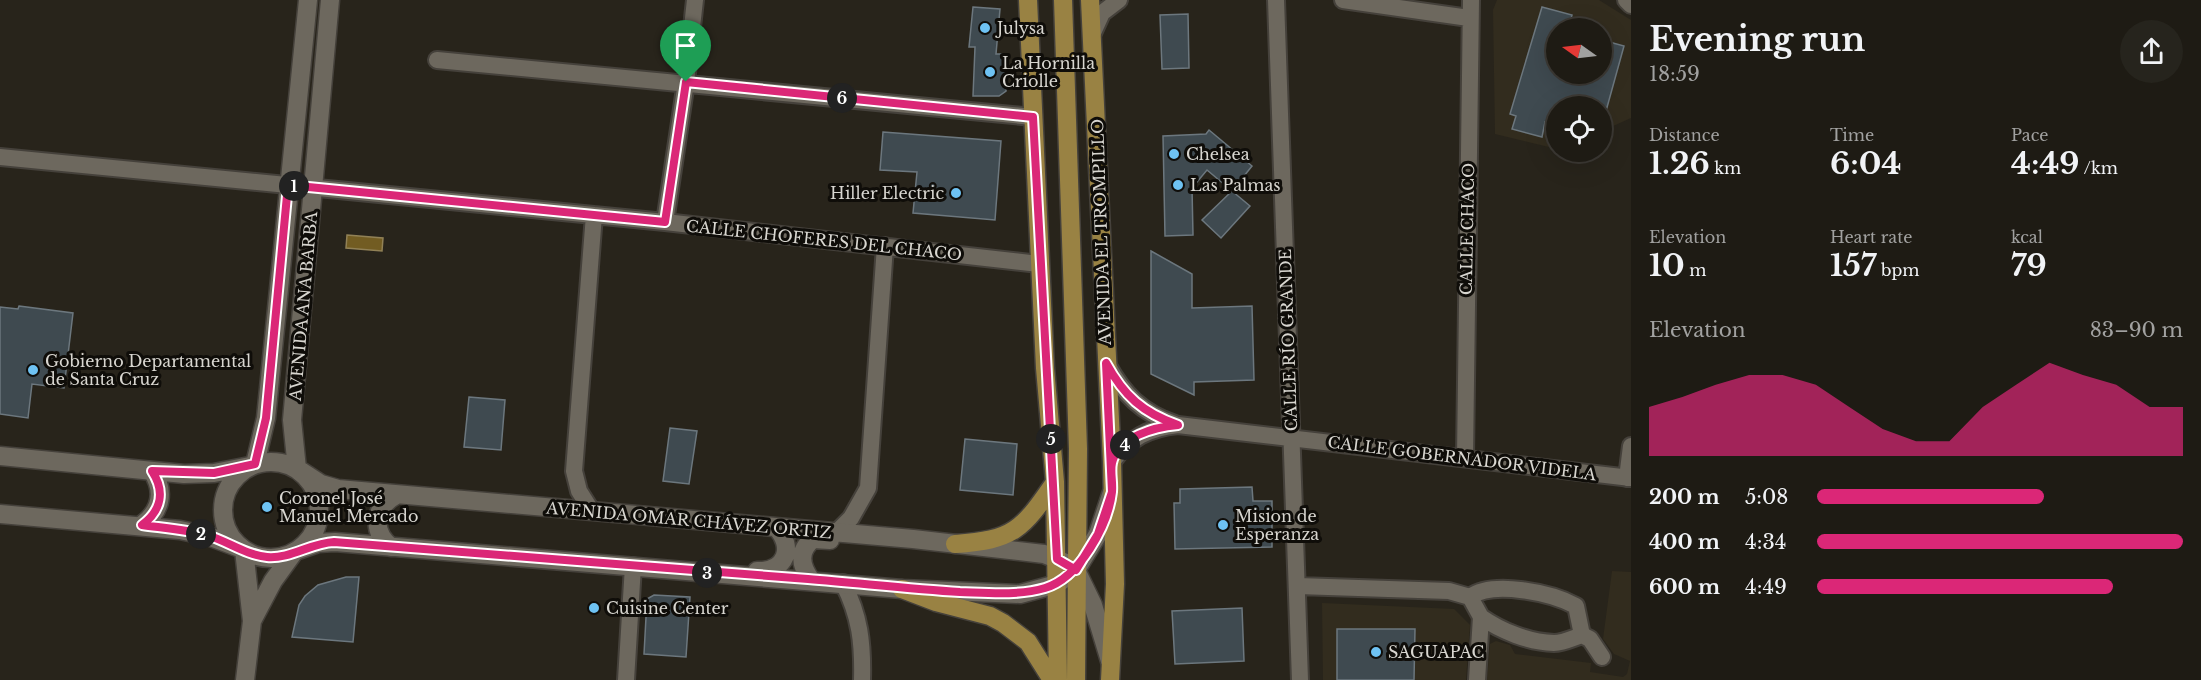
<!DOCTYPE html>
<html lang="en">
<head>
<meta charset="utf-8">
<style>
  :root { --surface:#1e1b14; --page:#26241d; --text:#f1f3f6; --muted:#a1a1a0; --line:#3c3934; --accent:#db2777 }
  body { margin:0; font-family:"Libre Baskerville",serif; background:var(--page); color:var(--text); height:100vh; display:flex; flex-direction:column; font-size:22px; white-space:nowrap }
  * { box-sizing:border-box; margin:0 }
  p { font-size:20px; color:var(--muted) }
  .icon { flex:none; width:33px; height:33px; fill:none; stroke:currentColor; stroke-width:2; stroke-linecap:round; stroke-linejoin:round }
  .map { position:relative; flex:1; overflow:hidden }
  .drawer { display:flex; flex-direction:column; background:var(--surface); width:570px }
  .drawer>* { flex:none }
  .needle { width:39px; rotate:284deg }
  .tools { position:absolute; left:1546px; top:18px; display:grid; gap:12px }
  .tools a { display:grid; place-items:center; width:66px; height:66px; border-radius:50%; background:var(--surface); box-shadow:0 6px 24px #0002,0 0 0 2px var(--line); font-size:30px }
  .pin { position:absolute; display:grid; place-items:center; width:51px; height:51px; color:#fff; margin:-62px -26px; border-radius:50% 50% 50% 0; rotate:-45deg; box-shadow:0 0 6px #0007 }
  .pin .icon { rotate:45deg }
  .km { position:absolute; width:30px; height:30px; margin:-15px; border-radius:50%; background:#222; color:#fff; font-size:16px; line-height:30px; text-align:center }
  .round { display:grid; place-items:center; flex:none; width:63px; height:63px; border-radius:32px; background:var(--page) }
  .overview { display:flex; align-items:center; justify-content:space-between; height:102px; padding:0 18px }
  h1 { font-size:33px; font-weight:800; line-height:45px }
  .metrics { display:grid; grid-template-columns:repeat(3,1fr); gap:9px; height:102px; padding:6px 18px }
  .metrics div { display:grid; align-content:center }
  .metrics b { font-size:30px; font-weight:800 }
  .metrics small { font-size:16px; font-weight:400 }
  .metrics p { font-size:16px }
  .chart { height:168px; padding:12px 18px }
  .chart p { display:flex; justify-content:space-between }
  .chart svg { width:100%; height:108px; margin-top:6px; fill:var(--accent); opacity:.7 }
  ul { padding:0 18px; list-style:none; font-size:20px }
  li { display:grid; grid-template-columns:96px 72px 1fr; align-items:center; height:45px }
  li i { height:15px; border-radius:8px; background:var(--accent) }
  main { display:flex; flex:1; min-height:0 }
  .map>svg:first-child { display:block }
  .built { fill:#322c1e; fill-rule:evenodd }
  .water { fill:#725c22; stroke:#918156; stroke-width:1.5 }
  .building { fill:#3f4a50; stroke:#6c777e; stroke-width:1.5 }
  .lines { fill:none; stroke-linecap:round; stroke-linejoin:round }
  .street-casing { stroke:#45413b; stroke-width:20 }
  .secondary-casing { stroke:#45413b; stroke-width:21 }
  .primary-casing { stroke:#45413b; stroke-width:21 }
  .street { stroke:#6d685e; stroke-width:16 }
  .secondary { stroke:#6d685e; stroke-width:18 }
  .primary { stroke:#998243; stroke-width:18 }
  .route-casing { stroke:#fff; stroke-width:12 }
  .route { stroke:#db2777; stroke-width:8 }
  .poi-dot { fill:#6ec2f3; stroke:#0f0d09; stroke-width:2 }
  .labels { text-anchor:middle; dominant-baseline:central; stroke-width:6; stroke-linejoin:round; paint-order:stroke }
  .poi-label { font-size:16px; fill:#d8d6d0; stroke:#0f0d09; text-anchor:start }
  .street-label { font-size:16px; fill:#d8d6d0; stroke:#0f0d09 }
</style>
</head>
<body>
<main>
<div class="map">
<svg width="1631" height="680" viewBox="0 0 1631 680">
  <rect width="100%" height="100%" fill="#28241b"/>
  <path class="built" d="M1497,0H1599L1631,20V118L1602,131V106H1557V149L1495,134L1493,10ZM1557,28H1602V74H1557Z
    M1612,571L1631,572V680H1487L1490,644L1496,641L1510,645L1515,654L1591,663L1590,672L1623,677L1627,674L1630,661L1614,654L1603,639Z
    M1322,603L1454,609L1470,625L1466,680H1323Z"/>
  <path class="water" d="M347,235L383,238L382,251L346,248Z"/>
  <path class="building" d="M973,7L1000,9L996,54H1007L1006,91L999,96H973L975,47H969Z
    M1542,7L1572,15L1569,28H1557V74H1602V40L1624,46L1606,111L1602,110V106L1576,101L1574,106H1557V125L1545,122L1542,137L1512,129L1516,116L1510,114Z
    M1188,14L1189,68L1162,69L1160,15Z
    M1209,130L1252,166L1232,191L1207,170L1192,188L1193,235L1165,236L1163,136L1206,134Z
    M883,132L1001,141L995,220L913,213L917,172L880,170Z
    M1232,191L1250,206L1221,238L1202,220Z
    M1151,251L1192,274V308L1252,306L1254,380L1194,382V395L1151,374Z
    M19,306L73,313L64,388L32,384L28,418L0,414V307L18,309Z
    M469,397L505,400L501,450L464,447Z
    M670,428L697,431L689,484L663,481Z
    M965,439L1017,444L1013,495L960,490Z
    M1252,487L1253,501H1272V547L1175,549L1174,503H1180V489Z
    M346,577H359L353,642L292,637L299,605L305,596L318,585Z
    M654,595L690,597L686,657L644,654L647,599Z
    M1242,608L1244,661L1175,664L1172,611Z
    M1337,629H1415L1414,680H1337Z"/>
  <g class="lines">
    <g class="street-casing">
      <path id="street" d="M1276,0L1300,680
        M1343,0L1469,18
        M1626,0L1631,5
        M1092,35L1102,13L1119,0
        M437,60L1033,117
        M0,157L665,222L1039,264
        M665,222L686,82L695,0
        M1107,364C1123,394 1142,413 1175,424
        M1465,458L1471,0
        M1112,462C1130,438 1148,428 1178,425L1631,478
        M1627,478L1631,446
        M591,510L579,491L574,471L594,215
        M836,533L851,518L868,488L885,246
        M843,583C860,616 863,643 862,680
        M1298,586L1449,591L1470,597L1481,617L1477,680
        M1470,597C1493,580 1552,593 1576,606L1582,635
        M1481,617C1501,631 1528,642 1554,643C1563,643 1573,638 1582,635L1590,639L1602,657
        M626,680L633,566"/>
    </g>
    <g class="secondary-casing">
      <path id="secondary" d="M0,456L184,474L214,473L250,466
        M223 510a48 48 0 1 1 96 0a48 48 0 1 1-96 0Z
        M255,464L266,418L308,0
        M297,469L292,420L330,0
        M301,471L321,484L338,489L913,539L1044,554L1066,563L1076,570L1093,605L1110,661
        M0,514L180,530L208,536L240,548
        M142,525C162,510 165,491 152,471
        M391,547C371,531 374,507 396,495
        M244,550L252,621L245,680
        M298,550L318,543L335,542L902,589L1020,594L1057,584L1076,570L1098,534L1112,492
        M757,571C786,572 795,547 776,527
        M811,580C800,565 798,551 813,539L830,540
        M253,619L273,581L294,552"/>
    </g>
    <g class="primary-casing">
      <path id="primary" d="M1028,0L1045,368L1055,482L1058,680
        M1063,0L1078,449L1076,680
        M1090,0L1112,462L1115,584L1110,680
        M955,544C1014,540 1022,530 1055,482
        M902,589L936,602L990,616L1003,623L1028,642L1052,680"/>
    </g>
    <use href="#street" class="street"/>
    <use href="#secondary" class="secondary"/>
    <use href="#primary" class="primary"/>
  </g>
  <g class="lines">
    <g class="route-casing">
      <path id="route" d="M686,82L665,222L288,185L266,418L255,464L214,473L152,471C165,491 162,510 142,525C164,528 186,530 207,535C227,541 246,555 267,557C290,559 311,543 334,542C492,554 650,567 808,579C859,583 909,589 960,592C988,593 1017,596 1045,588C1079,578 1108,526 1112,492C1113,482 1110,472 1112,463C1118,436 1156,427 1178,425C1143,413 1124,396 1106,363L1112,492L1098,534L1076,570L1057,559L1033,117L686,82"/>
    </g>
    <use href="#route" class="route"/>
  </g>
  <g class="poi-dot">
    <circle cx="985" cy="28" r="6"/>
    <circle cx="990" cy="72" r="6"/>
    <circle cx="1174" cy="154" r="6"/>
    <circle cx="1178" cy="185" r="6"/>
    <circle cx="956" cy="193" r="6"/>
    <circle cx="33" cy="370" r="6"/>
    <circle cx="267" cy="507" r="6"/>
    <circle cx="1223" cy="525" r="6"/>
    <circle cx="594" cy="608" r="6"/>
    <circle cx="1376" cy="652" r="6"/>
  </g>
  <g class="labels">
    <g class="poi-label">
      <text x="997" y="28">Julysa</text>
      <text x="1002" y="63">La Hornilla<tspan x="1002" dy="18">Criolle</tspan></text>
      <text x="1186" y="154">Chelsea</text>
      <text x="1190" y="185">Las Palmas</text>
      <text x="944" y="193" text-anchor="end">Hiller Electric</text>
      <text x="45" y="361">Gobierno Departamental<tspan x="45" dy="18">de Santa Cruz</tspan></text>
      <text x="279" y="498">Coronel José<tspan x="279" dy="18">Manuel Mercado</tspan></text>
      <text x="1235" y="516">Mision de<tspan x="1235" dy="18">Esperanza</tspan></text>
      <text x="606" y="608">Cuisine Center</text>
      <text x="1388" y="652">SAGUAPAC</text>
    </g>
    <g class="street-label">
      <text transform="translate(1467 229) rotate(-89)">CALLE CHACO</text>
      <text transform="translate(1101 232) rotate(-92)">AVENIDA EL TROMPILLO</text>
      <text transform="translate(824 240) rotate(6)">CALLE CHOFERES DEL CHACO</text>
      <text transform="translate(303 306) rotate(-85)">AVENIDA ANA BARBA</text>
      <text transform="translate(1288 340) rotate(-92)">CALLE RÍO GRANDE</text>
      <text transform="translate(1462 458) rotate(7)">CALLE GOBERNADOR VIDELA</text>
      <text transform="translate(689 520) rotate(5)">AVENIDA OMAR CHÁVEZ ORTIZ</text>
    </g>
  </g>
</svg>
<div class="tools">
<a><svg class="needle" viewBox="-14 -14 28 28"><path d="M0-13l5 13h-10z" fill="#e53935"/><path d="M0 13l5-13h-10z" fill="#a1a1a0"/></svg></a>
<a><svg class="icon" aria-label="locate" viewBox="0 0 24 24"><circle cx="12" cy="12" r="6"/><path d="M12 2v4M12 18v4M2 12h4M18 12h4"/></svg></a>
</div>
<div class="pin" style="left:686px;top:82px;background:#1e9e55"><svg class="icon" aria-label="arrive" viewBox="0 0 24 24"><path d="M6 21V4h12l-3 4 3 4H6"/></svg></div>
<b class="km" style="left:294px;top:186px">1</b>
<b class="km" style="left:201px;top:534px">2</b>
<b class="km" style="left:707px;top:573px">3</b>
<b class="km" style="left:1125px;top:445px">4</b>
<b class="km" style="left:1051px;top:439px">5</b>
<b class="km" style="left:842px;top:98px">6</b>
</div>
<section class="drawer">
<div class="overview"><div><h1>Evening run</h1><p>18:59</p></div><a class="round"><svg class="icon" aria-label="share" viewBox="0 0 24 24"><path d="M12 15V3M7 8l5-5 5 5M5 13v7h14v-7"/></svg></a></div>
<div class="metrics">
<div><p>Distance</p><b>1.26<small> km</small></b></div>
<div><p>Time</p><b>6:04</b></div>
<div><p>Pace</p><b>4:49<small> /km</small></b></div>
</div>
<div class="metrics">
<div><p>Elevation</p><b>10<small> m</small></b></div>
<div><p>Heart rate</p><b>157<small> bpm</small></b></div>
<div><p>kcal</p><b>79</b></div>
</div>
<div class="chart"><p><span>Elevation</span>83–90 m</p>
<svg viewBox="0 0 160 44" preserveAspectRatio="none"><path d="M0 44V24L10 20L20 15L30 11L40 11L50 15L60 24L70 33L80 38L90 38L100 24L110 15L120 6L130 11L140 15L150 24L160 24V44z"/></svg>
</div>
<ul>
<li><b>200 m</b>5:08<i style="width:62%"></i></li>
<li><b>400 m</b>4:34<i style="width:100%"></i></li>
<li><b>600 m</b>4:49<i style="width:81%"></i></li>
</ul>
</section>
</main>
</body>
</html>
